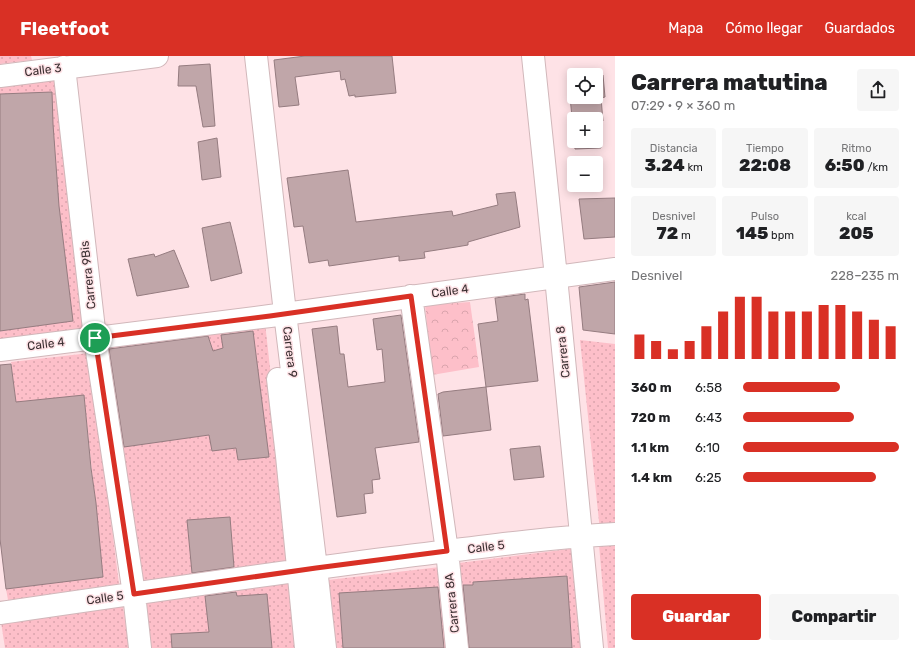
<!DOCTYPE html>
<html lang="es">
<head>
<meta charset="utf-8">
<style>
  :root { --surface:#fff; --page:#f6f6f6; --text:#202124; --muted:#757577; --accent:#d93025 }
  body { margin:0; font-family:Rubik,sans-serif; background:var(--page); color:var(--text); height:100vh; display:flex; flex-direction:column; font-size:15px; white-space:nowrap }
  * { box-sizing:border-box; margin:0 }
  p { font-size:13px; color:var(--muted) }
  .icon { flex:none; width:22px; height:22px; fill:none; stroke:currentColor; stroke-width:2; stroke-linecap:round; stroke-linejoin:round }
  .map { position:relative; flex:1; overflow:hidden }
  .side { display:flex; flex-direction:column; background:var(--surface); width:300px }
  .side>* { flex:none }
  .buttons { position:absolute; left:567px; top:12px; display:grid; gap:8px }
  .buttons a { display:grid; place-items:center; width:36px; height:36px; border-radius:4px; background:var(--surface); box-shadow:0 2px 10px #0003; font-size:20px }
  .pin { position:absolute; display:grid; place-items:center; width:34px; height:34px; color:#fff; margin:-17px; border:2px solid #fff; border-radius:50%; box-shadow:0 1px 4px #0007 }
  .round { display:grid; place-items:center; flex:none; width:42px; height:42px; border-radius:4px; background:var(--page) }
  .summary { display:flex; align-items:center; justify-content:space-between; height:68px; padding:0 16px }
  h1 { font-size:22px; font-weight:800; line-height:30px }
  .figures { display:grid; grid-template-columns:repeat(3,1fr); gap:6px; height:68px; padding:4px 16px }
  .figures div { display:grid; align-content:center; border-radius:4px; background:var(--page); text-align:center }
  .figures b { font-size:17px; font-weight:800 }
  .figures small { font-size:11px; font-weight:400 }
  .figures p { font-size:11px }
  .chart { height:112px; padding:8px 16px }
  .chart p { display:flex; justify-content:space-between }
  .chart svg { width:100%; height:72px; margin-top:4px; stroke:var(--accent); stroke-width:6 }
  .button { display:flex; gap:8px; margin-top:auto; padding:8px 16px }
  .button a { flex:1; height:46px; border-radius:4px; background:var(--accent); color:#fff; font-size:16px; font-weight:800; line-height:46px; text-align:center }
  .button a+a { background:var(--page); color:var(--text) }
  ul { padding:0 16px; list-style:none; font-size:13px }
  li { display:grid; grid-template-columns:64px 48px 1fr; align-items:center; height:30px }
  li i { height:10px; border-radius:5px; background:var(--accent) }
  header { display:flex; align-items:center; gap:24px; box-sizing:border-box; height:56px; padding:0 20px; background:var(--accent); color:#fff }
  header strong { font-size:19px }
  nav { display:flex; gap:22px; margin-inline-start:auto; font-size:14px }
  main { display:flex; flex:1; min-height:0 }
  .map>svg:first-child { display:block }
  .grass { fill:url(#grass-dots); fill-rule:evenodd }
  .park { fill:url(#park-crowns) }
  .building { fill:#c0a6a9; stroke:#957c80 }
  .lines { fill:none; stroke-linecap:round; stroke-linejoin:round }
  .minor-casing { stroke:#d1b7ba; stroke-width:24 }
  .minor { stroke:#fff; stroke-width:22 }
  .route-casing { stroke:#fff; stroke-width:8 }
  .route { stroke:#d93025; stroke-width:5 }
  .labels { text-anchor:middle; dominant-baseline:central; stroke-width:3; stroke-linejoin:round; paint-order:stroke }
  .street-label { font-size:12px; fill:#3a2f31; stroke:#fee2e6 }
</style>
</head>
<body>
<header>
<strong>Fleetfoot</strong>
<nav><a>Mapa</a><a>Cómo llegar</a><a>Guardados</a></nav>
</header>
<main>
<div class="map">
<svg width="615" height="592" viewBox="0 0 615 592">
  <defs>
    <pattern id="grass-dots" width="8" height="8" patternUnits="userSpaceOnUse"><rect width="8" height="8" fill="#fdbfc9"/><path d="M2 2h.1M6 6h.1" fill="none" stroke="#daa4ad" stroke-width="1.8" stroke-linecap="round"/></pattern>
    <pattern id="park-crowns" width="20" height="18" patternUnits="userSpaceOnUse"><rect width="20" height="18" fill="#fdbfc9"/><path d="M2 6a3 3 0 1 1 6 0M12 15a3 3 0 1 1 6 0" fill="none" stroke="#daa4ad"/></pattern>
  </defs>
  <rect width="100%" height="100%" fill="#fee2e6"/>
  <path class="grass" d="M0,0H31L32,4L0,8Z
    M58,22L89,275L0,286V30Z
    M265,267L292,508L141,527L119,358L108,285Z
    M580,284L615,288V474L600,475Z
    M90,297L119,528L8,544L6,533L38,529L11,306ZM84,339L103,521L70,525Z
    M615,488V592H608L599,489Z
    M577,492L587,592H467L459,507Z
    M440,511L446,592H334L328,524Z
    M293,523L299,592H147L141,544Z
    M123,550L129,592H5L1,566Z"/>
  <path class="park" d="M470,246L479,311L432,319L425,249Z"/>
  <path class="building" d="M305,0H392L396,37L355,41V39L349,40L345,23L341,24L340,15L295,21L299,49L279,51L274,4Z
    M210,8L215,70L203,71L196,30H178L179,10Z
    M596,19H603L605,41L601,42L603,65H598L601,92L575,93L574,85H596V63H574V81L568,21L574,20V41H596Z
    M52,36L53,68L59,150L73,265L0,275V38Z
    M217,82L221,121L202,124L198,86Z
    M348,114L356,166L452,155L453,160L498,149L496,138L515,136L520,171L468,186V189L456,191L424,196L425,202L399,205V200L329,210L328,204L309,207L303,170L294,171L287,122Z
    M615,142V181L584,183L579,143Z
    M230,166L236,190L242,217L211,225L202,172Z
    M174,194L189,231L137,240L128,203L154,198L155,201Z
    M615,226V278L583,274L579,231Z
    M525,238V244L528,243L538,325L486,331L478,268L498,265L495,242Z
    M401,259L419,386L375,392L380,423L372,424L373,437L364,438L366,457L337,461L312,273L337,270L340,298H344L348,331L385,326L382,293L377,294L373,263Z
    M253,275L269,401L238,404L236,392L212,395L209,379L124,391L109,293L208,280L213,295L223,292L221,279Z
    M11,308L16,346L84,339L91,412L96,447L103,521L6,533L0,483V309Z
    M486,331L491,374L443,380L438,338L443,336Z
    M540,390L544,421L514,424L510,393Z
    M230,461L234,511L192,517L187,464Z
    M567,520L572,592H469L463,529H473V526Z
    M438,531L444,592H343L339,537Z
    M236,536L237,540L267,538L272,592H172L171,578L209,576L205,540Z"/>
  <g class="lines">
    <g class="minor-casing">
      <path id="minor" d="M256,0L285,257L316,512L325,592
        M533,0L556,221L592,592
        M64,11L95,282L134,538L140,592
        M0,20L157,0
        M411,240L447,495L457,592
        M0,294L270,260L615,213
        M278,323L287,400L306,592
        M0,557C131,538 261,519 392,502C466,493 540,482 615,478"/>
    </g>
    <use href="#minor" class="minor"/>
  </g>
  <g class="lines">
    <g class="route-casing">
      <path id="route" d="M411,240L447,495L316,512L134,538L95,282L270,260Z"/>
    </g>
    <use href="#route" class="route"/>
  </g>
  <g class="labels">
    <g class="street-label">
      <text transform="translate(43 14) rotate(-7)">Calle 3</text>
      <text transform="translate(88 219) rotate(-96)">Carrera 9Bis</text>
      <text transform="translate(450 235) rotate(-8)">Calle 4</text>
      <text transform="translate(46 288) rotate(-7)">Calle 4</text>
      <text transform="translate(290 296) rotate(83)">Carrera 9</text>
      <text transform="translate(563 296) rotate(-96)">Carrera 8</text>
      <text transform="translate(486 491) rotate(-7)">Calle 5</text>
      <text transform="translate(105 542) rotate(-8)">Calle 5</text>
      <text transform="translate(452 547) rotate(-96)">Carrera 8A</text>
    </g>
  </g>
</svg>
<div class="buttons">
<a><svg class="icon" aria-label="locate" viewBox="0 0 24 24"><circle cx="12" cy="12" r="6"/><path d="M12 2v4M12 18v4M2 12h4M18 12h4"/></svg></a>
<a>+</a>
<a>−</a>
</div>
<div class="pin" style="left:95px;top:282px;background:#1e9e55"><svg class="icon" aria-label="arrive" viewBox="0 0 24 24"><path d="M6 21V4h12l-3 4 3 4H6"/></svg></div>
</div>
<section class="side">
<div class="summary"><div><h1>Carrera matutina</h1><p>07:29 · 9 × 360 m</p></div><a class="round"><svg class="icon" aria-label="share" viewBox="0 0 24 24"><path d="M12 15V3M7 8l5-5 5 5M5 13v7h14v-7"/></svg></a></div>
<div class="figures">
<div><p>Distancia</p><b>3.24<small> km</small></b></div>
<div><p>Tiempo</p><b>22:08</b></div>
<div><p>Ritmo</p><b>6:50<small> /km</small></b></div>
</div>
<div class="figures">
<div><p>Desnivel</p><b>72<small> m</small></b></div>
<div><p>Pulso</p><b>145<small> bpm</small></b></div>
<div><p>kcal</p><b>205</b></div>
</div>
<div class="chart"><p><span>Desnivel</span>228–235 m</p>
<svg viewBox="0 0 160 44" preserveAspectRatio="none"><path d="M5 44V29M15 44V33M25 44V38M35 44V33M45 44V24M55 44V15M65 44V6M75 44V6M85 44V15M95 44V15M105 44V15M115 44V11M125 44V11M135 44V15M145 44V20M155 44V24"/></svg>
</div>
<ul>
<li><b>360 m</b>6:58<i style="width:62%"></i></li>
<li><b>720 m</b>6:43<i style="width:71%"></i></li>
<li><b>1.1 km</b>6:10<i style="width:100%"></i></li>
<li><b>1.4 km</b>6:25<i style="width:85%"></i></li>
</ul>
<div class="button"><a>Guardar</a><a>Compartir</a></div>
</section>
</main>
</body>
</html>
